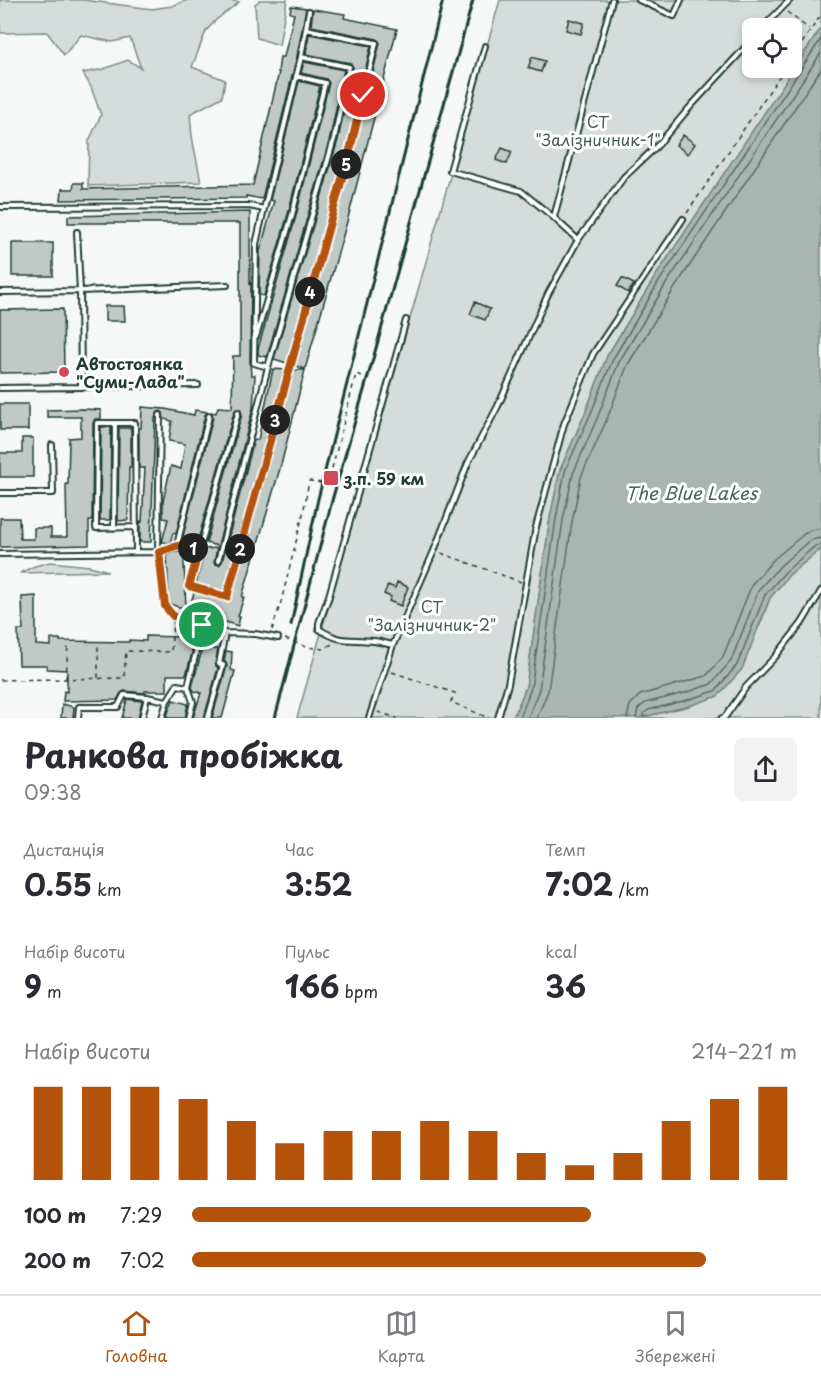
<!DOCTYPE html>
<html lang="uk">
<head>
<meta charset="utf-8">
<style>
  :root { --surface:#fff; --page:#f2f2f3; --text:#2b2b33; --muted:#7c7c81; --line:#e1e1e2; --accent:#b45309 }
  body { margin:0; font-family:"Playpen Sans",sans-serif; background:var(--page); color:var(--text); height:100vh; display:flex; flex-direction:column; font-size:22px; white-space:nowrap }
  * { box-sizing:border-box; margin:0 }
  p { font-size:20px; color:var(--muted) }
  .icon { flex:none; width:33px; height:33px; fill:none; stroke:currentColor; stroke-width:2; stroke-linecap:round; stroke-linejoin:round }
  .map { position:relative; height:718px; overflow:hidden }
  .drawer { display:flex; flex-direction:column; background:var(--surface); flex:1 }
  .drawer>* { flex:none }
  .fabs { position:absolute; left:742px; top:18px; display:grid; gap:12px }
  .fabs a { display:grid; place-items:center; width:60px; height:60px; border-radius:9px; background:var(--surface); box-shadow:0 3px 9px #0003; font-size:30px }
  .pin { position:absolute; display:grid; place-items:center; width:51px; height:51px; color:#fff; margin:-26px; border:3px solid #fff; border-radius:50%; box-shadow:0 2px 6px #0007 }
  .km { position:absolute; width:30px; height:30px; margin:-15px; border-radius:50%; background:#222; color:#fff; font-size:16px; line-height:30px; text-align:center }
  .round { display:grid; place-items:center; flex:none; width:63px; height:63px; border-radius:9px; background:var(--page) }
  .headline { display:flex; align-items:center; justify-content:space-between; height:102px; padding:0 24px }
  h1 { font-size:33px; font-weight:700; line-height:45px }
  .figures { display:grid; grid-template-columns:repeat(3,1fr); gap:9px; height:102px; padding:6px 24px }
  .figures div { display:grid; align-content:center }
  .figures b { font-size:30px; font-weight:700 }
  .figures small { font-size:16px; font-weight:400 }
  .figures p { font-size:16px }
  .chart { height:168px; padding:12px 24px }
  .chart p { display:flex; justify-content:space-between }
  .chart svg { width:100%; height:108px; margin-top:6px; stroke:var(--accent); stroke-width:6 }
  ul { padding:0 24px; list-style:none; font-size:20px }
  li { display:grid; grid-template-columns:96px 72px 1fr; align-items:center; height:45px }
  li i { height:15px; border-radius:8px; background:var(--accent) }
  .tab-bar { display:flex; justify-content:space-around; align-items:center; height:84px; border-top:2px solid var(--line); background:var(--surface); font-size:16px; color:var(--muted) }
  .tab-bar a { display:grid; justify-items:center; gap:3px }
  .tab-bar .on { color:var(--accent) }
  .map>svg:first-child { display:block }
  .green { fill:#d6dcdb; stroke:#7a8c88; stroke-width:1.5; fill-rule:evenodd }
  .water { fill:#aab5b1; stroke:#72857f; stroke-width:1.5 }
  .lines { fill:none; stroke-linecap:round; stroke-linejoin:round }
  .shore { stroke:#576d66; stroke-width:1.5 }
  .building { fill:#c0c9c6; stroke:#1f3d34; stroke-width:1.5 }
  .lane-casing { stroke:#1f3d34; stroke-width:8 }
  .path { stroke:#1f3d34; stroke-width:1.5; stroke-dasharray:4.5 4.5; stroke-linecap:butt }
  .lane { stroke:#fff; stroke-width:4 }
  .rail { stroke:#1f3d34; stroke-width:3 }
  .route-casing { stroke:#fff; stroke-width:12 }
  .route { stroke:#b45309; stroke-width:8 }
  .poi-dot { fill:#d1495b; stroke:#fff; stroke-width:2 }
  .labels { text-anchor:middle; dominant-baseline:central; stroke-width:6; stroke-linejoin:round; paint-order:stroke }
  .park-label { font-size:16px; fill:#445d55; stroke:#fff }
  .poi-label { font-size:16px; font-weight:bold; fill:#1f3d34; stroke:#fff; text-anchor:start }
  .water-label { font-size:18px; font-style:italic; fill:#49615a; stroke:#fff }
</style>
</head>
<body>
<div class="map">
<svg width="821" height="718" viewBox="0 0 821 718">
  <rect width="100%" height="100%" fill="#f6f7f7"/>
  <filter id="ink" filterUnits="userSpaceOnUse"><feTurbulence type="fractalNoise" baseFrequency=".0167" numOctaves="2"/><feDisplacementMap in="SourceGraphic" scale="12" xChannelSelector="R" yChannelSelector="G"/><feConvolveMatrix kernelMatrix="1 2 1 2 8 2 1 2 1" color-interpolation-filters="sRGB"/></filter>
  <g filter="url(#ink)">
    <path class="green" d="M0,0H83L152,9L172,6L187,0H229L239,2L216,20L206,31L192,67L225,80L222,97L190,114L192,137L201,182L88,186L89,141L101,115L91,87L83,73L104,69L128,60L141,68L130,38L112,42L81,35L64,55L47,32L0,33Z
      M260,0H287L279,45L257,38L255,4Z
      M500,0H821V28L655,277L607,356L586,411L560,470L550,518L526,687L513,718H297ZM753,28H792V68H753Z
      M821,549V718H639L689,706L760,625L770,598L789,575Z
      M50,562L90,566L108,571L20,573L35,566Z"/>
    <path class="water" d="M821,28V549L789,575L770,598L742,669L718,696L689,706L639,718H513L526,687L550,518L560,470L586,411L607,356L655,277Z"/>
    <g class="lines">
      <path class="shore" d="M520,718L531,688L556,519L565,471L591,413L613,359L660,280L821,39
        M528,718L539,689L563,520L573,474L598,416L619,362L666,284L821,53
        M537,718L548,691L572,522L581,477L607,419L627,366L674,289L821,69
        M627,718L630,705L640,695L706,676L723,657L752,584L774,559L804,534L811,530L821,528
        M636,718L638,709L645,703L685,693L711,684L731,661L759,589L781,565L810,540L821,538
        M644,718V713L648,710L687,700L715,691L737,665L765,595L786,571L815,546L821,545"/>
    </g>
    <path class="building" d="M291,6L306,8L297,56L262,199L246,196V198L61,200L62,189H73L74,183H83V189L253,185L279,72H278L280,57H284L294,14L290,13Z
      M313,9L345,14L344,18L397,29L348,218L305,369L295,366L355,147L380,43L377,39L311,26Z
      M569,19L584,23L581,34L566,30Z
      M309,34L371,46L347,145L287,363L274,359L338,140L353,67L350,63L306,54Z
      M532,57L545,61L541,72L528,68Z
      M304,62L344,70L330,138L267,357L258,355V349L296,216L329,83L326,79L301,73Z
      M299,81L320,86L288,214L264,296L259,295L260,251L274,201L270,200Z
      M683,135L695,144L688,154L676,145Z
      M502,148L512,152L507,164L496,160Z
      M250,212V284L251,283L250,363L251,375H255L253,408L218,546L206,543L242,414L240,409H236L234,412L198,540L183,536L213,417L211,412L216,413L218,407L232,408L233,356H240V223H68V216Z
      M12,243H53V276H12Z
      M622,278L634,284L628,293L617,286Z
      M475,302L490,309L485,320L470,314Z
      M105,306H124L125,321H105Z
      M63,309L64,372L0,373V310Z
      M273,369L285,370L224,592L196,584L205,549L217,548L214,563L219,565L222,562L254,440H258Z
      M294,370H305L281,465L242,597H244L238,616H240L238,626L189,610L194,592L226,601L231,599Z
      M0,404H28V430H0Z
      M142,407L165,409L194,415L195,410L208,412L205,415L176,534L173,533L170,543L162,542L168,519L163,518V501L171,466L181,469L185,444L169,441L172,421L164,419L163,413L161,411L158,412L155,418L151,542H140V521L142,522L145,468H139V428H141Z
      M83,409L101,410V419H95L93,423L92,521H89V545L0,547V518H19L20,539H34V528H51V537H67L66,484H68L69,438L81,437V417H47V410Z
      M101,427H111L110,520H100Z
      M119,428H131V467H129L128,520L118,521Z
      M22,438H33V477H0V453H22Z
      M185,551L184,564L186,609L169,604L167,553Z
      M397,582L408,587L401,606L389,601L391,597L384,594L388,585L395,588Z
      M36,596V645L51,646V639H60V641L129,642V640L146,641V636L178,637V628L192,629V653L186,675H167V691H145V693L124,691L121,693L117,700L63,701L64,691L67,692V670L47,669V665H19L18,630H23L22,597Z
      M206,635L215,636L213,649H218L215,664L218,668L204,718H193L201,693L194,691L192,687Z
      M226,651L232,652L231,670L235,671L222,718H212L227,666L226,663L224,661Z
      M126,699L142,701L138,718H122L127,700Z
      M173,700L188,704L185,718H166Z
      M62,704L74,707L73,718H61Z"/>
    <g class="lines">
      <g class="lane-casing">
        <path id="lane" d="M639,0L674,16L681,0
          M762,28L790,0
          M485,46L450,171L521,191L553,217L578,240
          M0,207L249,206L264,209L256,244L254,363L268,367L334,139L349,67L301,57
          M264,209L301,57L309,11
          M554,217L612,0
          M77,232L80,291L81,387L198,385
          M0,292L80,291L227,285
          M256,337L292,215L325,83L296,76
          M0,388L81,387
          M209,416L177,545L187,546L199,551L189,586L227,597L351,146L376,43L306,29
          M0,493H53L52,445
          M136,527L96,528L97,423H135L136,552
          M114,528L115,423
          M199,551L238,413
          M158,552L160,415
          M159,552L177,545
          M0,554L159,552L165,606L173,616L225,633L255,634L278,638
          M218,561L268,367
          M393,645C387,644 381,642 374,641C350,638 342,644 319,629V623L329,596L406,320
          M188,687L193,702L189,718
          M78,718L79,707H118L124,695L147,697
          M142,718L147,697L167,701L177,685L188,687L202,625
          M162,718L167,701
          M208,718L223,665L219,664L225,633
          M369,718L393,645L434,551L468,463L498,406L548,294L578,240L624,177L657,146L691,106L753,39
          M498,718L508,684L536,527L564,424L593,354L683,219
          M722,718L725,717L746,687L775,657L802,623L821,591"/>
      </g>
      <path class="path" d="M787,12L809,29
        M792,58L821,15
        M687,213L785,68
        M441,553L521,582
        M272,630L281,602L303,514L309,481L328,484L356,374L363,376
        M285,639L307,647L323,649L334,643
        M392,672L455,693L451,702L489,718
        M98,678V644
        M66,679L68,644
        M0,680L124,678L126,651L171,652L173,622
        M378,712L397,718"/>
      <use href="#lane" class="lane"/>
      <path class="rail" d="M291,625L318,499L443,0
        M275,718L333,497L371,366L473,0"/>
    </g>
  </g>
  <g class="lines" filter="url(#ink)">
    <g class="route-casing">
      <path id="route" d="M202,625L173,616L165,606L159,552C176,545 181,543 199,551L189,586L227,597L351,146L363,95"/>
    </g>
    <use href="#route" class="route"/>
  </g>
  <g class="poi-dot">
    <circle cx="64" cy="372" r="6"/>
    <rect x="323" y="470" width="16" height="16" rx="3"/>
  </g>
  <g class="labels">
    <g class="park-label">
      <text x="598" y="121">СТ<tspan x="598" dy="18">"Залізничник-1"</tspan></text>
      <text x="432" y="606">СТ<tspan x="432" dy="18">"Залізничник-2"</tspan></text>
    </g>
    <g class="poi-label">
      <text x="76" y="363">Автостоянка<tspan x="76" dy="18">"Суми-Лада"</tspan></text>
      <text x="344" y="478">з.п. 59 км</text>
    </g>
    <g class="water-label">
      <text x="691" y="492">The Blue Lakes</text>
    </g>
  </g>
</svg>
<div class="fabs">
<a><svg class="icon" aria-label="locate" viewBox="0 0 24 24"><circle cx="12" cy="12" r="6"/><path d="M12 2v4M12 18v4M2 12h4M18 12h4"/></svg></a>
</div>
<div class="pin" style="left:202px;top:625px;background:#1e9e55"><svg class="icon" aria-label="arrive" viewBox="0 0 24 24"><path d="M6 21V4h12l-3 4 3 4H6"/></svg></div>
<div class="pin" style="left:363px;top:95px;background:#d93025"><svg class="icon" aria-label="check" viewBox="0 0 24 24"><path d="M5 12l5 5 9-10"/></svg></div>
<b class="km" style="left:193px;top:548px">1</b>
<b class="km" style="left:240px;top:549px">2</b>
<b class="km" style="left:275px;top:420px">3</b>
<b class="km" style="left:310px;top:292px">4</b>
<b class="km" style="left:346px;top:164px">5</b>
</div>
<section class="drawer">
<div class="headline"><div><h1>Ранкова пробіжка</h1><p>09:38</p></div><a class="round"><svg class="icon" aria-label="share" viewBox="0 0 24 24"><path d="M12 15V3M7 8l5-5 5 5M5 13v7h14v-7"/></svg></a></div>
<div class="figures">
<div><p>Дистанція</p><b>0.55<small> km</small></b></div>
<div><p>Час</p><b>3:52</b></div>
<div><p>Темп</p><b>7:02<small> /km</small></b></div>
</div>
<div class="figures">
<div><p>Набір висоти</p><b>9<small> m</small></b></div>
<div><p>Пульс</p><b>166<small> bpm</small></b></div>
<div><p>kcal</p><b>36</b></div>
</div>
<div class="chart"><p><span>Набір висоти</span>214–221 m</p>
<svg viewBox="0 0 160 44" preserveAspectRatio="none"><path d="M5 44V6M15 44V6M25 44V6M35 44V11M45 44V20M55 44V29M65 44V24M75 44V24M85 44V20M95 44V24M105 44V33M115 44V38M125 44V33M135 44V20M145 44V11M155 44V6"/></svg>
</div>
<ul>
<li><b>100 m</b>7:29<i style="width:66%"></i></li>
<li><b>200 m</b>7:02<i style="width:85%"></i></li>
</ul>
</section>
<nav class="tab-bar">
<a class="on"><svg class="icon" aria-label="home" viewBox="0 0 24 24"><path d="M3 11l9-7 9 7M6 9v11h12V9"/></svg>Головна</a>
<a><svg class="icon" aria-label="map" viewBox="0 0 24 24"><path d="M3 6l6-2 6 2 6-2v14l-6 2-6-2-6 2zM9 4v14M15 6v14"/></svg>Карта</a>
<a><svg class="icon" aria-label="saved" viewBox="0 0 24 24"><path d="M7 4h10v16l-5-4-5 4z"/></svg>Збережені</a>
</nav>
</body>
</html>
